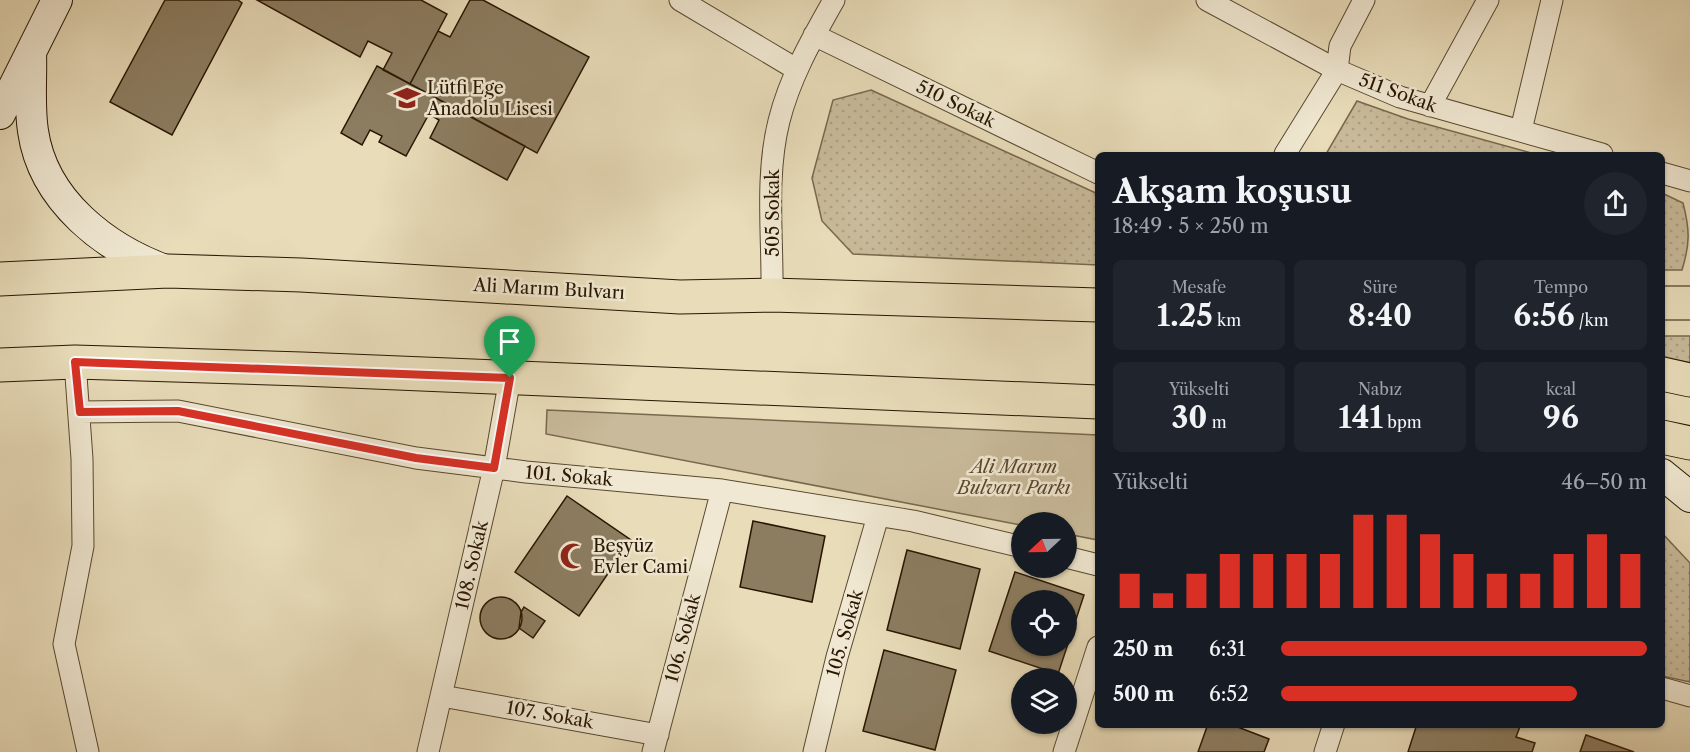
<!DOCTYPE html>
<html lang="tr">
<head>
<meta charset="utf-8">
<style>
  :root { --surface:#171b24; --page:#20242c; --text:#f1f3f6; --muted:#9ea1a6; --accent:#d93025 }
  body { margin:0; font-family:"Libre Caslon Text",serif; background:var(--page); color:var(--text); height:100vh; display:flex; flex-direction:column; font-size:22px; white-space:nowrap }
  * { box-sizing:border-box; margin:0 }
  p { font-size:20px; color:var(--muted) }
  .icon { flex:none; width:33px; height:33px; fill:none; stroke:currentColor; stroke-width:2; stroke-linecap:round; stroke-linejoin:round }
  .map { position:relative; flex:1; overflow:hidden }
  .details { position:absolute; left:1095px; top:152px; width:570px; height:576px; display:flex; flex-direction:column; background:var(--surface); border-radius:9px; box-shadow:0 2px 4px #0004 }
  .details>* { flex:none }
  .needle { width:39px; rotate:248deg }
  .tools { position:absolute; left:1011px; top:512px; display:grid; gap:12px }
  .tools a { display:grid; place-items:center; width:66px; height:66px; border-radius:50%; background:var(--surface); box-shadow:0 2px 4px #0004; font-size:30px }
  .pin { position:absolute; display:grid; place-items:center; width:51px; height:51px; color:#fff; margin:-62px -26px; border-radius:50% 50% 50% 0; rotate:-45deg; box-shadow:0 0 6px #0007 }
  .pin .icon { rotate:45deg }
  .round { display:grid; place-items:center; flex:none; width:63px; height:63px; border-radius:32px; background:var(--page) }
  .summary { display:flex; align-items:center; justify-content:space-between; height:102px; padding:0 18px }
  h1 { font-size:33px; font-weight:700; line-height:45px }
  .figures { display:grid; grid-template-columns:repeat(3,1fr); gap:9px; height:102px; padding:6px 18px }
  .figures div { display:grid; align-content:center; border-radius:9px; background:var(--page); text-align:center }
  .figures b { font-size:30px; font-weight:700 }
  .figures small { font-size:16px; font-weight:400 }
  .figures p { font-size:16px }
  .chart { height:168px; padding:12px 18px }
  .chart p { display:flex; justify-content:space-between }
  .chart svg { width:100%; height:108px; margin-top:6px; stroke:var(--accent); stroke-width:6 }
  ul { padding:0 18px; list-style:none; font-size:20px }
  li { display:grid; grid-template-columns:96px 72px 1fr; align-items:center; height:45px }
  li i { height:15px; border-radius:8px; background:var(--accent) }
  .map>svg:first-child { display:block }
  .grass { fill:url(#grass-dots); stroke:#78684e; stroke-width:1.5 }
  .park { fill:#c8ba9a; stroke:#78684e; stroke-width:1.5 }
  .building { fill:#8c7d61; stroke:#291602; stroke-width:1.5; fill-rule:evenodd }
  .lines { fill:none; stroke-linecap:round; stroke-linejoin:round }
  .street-casing { stroke:#594830; stroke-width:23 }
  .secondary-casing { stroke:#291602; stroke-width:32 }
  .primary-casing { stroke:#291602; stroke-width:35 }
  .street { stroke:#f0e8d2; stroke-width:21 }
  .secondary { stroke:#f0e8d2; stroke-width:30 }
  .primary { stroke:#e8dcb9; stroke-width:33 }
  .route-casing { stroke:#fff; stroke-width:12 }
  .route { stroke:#d93025; stroke-width:8 }
  .labels { text-anchor:middle; dominant-baseline:central; stroke-width:5; stroke-linejoin:round; paint-order:stroke }
  .poi-label { font-size:18px; fill:#291602; stroke:#f0e8d2; text-anchor:start }
  .street-label { font-size:18px; fill:#291602; stroke:#f0e8d2 }
  .park-label { font-size:18px; font-style:italic; fill:#594730; stroke:#f0e8d2 }
</style>
</head>
<body>
<div class="map">
<svg width="1690" height="752" viewBox="0 0 1690 752">
  <defs>
    <pattern id="grass-dots" width="8" height="8" patternUnits="userSpaceOnUse" patternTransform="scale(1.5)"><rect width="8" height="8" fill="#c8ba9a"/><path d="M2 2h.1M6 6h.1" fill="none" stroke="#ac9f83" stroke-width="1.8" stroke-linecap="round"/></pattern>
  </defs>
  <rect width="100%" height="100%" fill="#e8dcb9"/>
  <filter id="stains"><feTurbulence type="fractalNoise" baseFrequency=".00333" numOctaves="4"/><feColorMatrix values="0 0 0 0 .2 0 0 0 0 .09 0 0 0 0 .02 0 0 0 .5 -.17"/></filter>
  <radialGradient id="worn" r=".72"><stop offset=".6" stop-color="#630" stop-opacity="0"/><stop offset="1" stop-color="#630" stop-opacity=".3"/></radialGradient>
  <path class="grass" d="M871,90L1098,194V265L853,254L822,221L812,178L833,100Z
    M1357,101L1408,119L1535,154H1326Z
    M1662,193L1683,203C1690,230 1690,244 1682,270H1662Z
    M1662,336H1690V363L1662,356Z
    M1662,533L1690,563V682L1662,676Z"/>
  <path class="park" d="M547,410L1098,435V540L1067,534L1066,522H1022L1021,525L546,434Z"/>
  <path class="building" d="M165,0H238L242,3L172,135L110,102Z
    M257,0H421L447,14L410,84L383,70L392,53L368,41L360,57Z
    M470,0H483L589,57L537,153L410,84L438,31L450,37Z
    M377,66L525,146L507,180L430,138L439,120L429,114L406,156L379,142L382,136L370,130L362,145L341,133Z
    M567,496L631,540L579,616L515,572Z
    M753,521L825,536L812,602L740,587Z
    M907,550L980,569L960,649L887,630Z
    M1015,572L1084,595L1058,674L989,651ZM1022,600H1066V645H1022Z
    M480 618a21 21 0 1 1 42 0a21 21 0 1 1-42 0Z
    M524,607L545,621L533,638L519,628L521,612Z
    M884,650L956,670L935,750L863,731Z
    M1208,724H1230L1269,739L1264,752H1198Z
    M1417,724H1521L1516,737L1535,743L1532,752H1408Z
    M1586,735L1634,752H1580Z"/>
  <g class="lines">
    <g class="street-casing">
      <path id="street" d="M680,0L796,69
        M1207,0L1337,70L1400,97L1602,154
        M814,35L1098,173
        M1430,106L1488,0
        M1521,130L1552,0
        M1285,154L1337,70L1340,46L1364,0
        M1662,173L1690,181
        M772,295C773,237 765,177 779,121C790,77 812,39 834,0
        M75,362L82,459L83,546L64,644L88,752
        M79,412L178,411L416,458L526,472L722,490L913,521L1022,547
        M1066,557L1098,565
        M1662,688L1690,696
        M442,696L658,735
        M428,752L494,468L510,378
        M653,752L722,490
        M814,752L837,657L878,516
        M1064,752L1098,647
        M1325,752L1334,724"/>
    </g>
    <g class="secondary-casing">
      <path id="secondary" d="M31,52C32,78 29,106 33,131C43,201 106,249 168,271
        M0,114L57,0
        M1662,474L1690,497"/>
    </g>
    <g class="primary-casing">
      <path id="primary" d="M0,279L168,271L301,275L680,297L772,295L1098,305
        M1662,303H1690
        M0,365L75,362L302,369L1098,402
        M1662,374L1690,380
        M1662,437L1690,443"/>
    </g>
    <use href="#street" class="street"/>
    <use href="#secondary" class="secondary"/>
    <use href="#primary" class="primary"/>
  </g>
  <g class="lines">
    <g class="route-casing">
      <path id="route" d="M75,362L510,378L494,468L416,458L178,411L80,412Z"/>
    </g>
    <use href="#route" class="route"/>
  </g>
  <defs>
    <g id="school-bare" transform="scale(2.07)"><path d="M0-5L7-2L0 1L-7-2ZM-4 1L0 2.5L4 1V4Q0 6-4 4Z" fill="#8f2418" stroke="#f0e8d2" stroke-width="2.5" paint-order="stroke"/></g>
    <g id="mosque-bare" transform="scale(2.07)"><path d="M3.5-4.9A6 6 0 1 0 3.5 4.9A5 5 0 1 1 3.5-4.9Z" fill="#8f2418" stroke="#f0e8d2" stroke-width="2.5" paint-order="stroke"/></g>
  </defs>
  <g fill-rule="evenodd">
    <use href="#school-bare" x="407" y="98"/>
    <use href="#mosque-bare" x="573" y="556"/>
  </g>
  <g class="labels">
    <g class="poi-label">
      <text x="427" y="88">Lütfi Ege<tspan x="427" dy="21">Anadolu Lisesi</tspan></text>
      <text x="593" y="546">Beşyüz<tspan x="593" dy="21">Evler Cami</tspan></text>
    </g>
    <g class="street-label">
      <text transform="translate(1398 93) rotate(20)">511 Sokak</text>
      <text transform="translate(956 104) rotate(26)">510 Sokak</text>
      <text transform="translate(773 213) rotate(-90)">505 Sokak</text>
      <text transform="translate(549 289) rotate(3)">Ali Marım Bulvarı</text>
      <text transform="translate(569 476) rotate(5)">101. Sokak</text>
      <text transform="translate(472 565) rotate(-77)">108. Sokak</text>
      <text transform="translate(845 633) rotate(-74)">105. Sokak</text>
      <text transform="translate(683 638) rotate(-75)">106. Sokak</text>
      <text transform="translate(550 715) rotate(10)">107. Sokak</text>
    </g>
    <g class="park-label">
      <text x="1014" y="467">Ali Marım<tspan x="1014" dy="21">Bulvarı Parkı</tspan></text>
    </g>
  </g>
  <rect width="100%" height="100%" filter="url(#stains)"/>
  <rect width="100%" height="100%" fill="url(#worn)"/>
</svg>
<div class="tools">
<a><svg class="needle" viewBox="-14 -14 28 28"><path d="M0-13l5 13h-10z" fill="#e53935"/><path d="M0 13l5-13h-10z" fill="#9ea1a6"/></svg></a>
<a><svg class="icon" aria-label="locate" viewBox="0 0 24 24"><circle cx="12" cy="12" r="6"/><path d="M12 2v4M12 18v4M2 12h4M18 12h4"/></svg></a>
<a><svg class="icon" aria-label="layers" viewBox="0 0 24 24"><path d="M12 4l9 5-9 5-9-5zM3 14l9 5 9-5"/></svg></a>
</div>
<div class="pin" style="left:510px;top:378px;background:#1e9e55"><svg class="icon" aria-label="arrive" viewBox="0 0 24 24"><path d="M6 21V4h12l-3 4 3 4H6"/></svg></div>
<section class="details">
<div class="summary"><div><h1>Akşam koşusu</h1><p>18:49 · 5 × 250 m</p></div><a class="round"><svg class="icon" aria-label="share" viewBox="0 0 24 24"><path d="M12 15V3M7 8l5-5 5 5M5 13v7h14v-7"/></svg></a></div>
<div class="figures">
<div><p>Mesafe</p><b>1.25<small> km</small></b></div>
<div><p>Süre</p><b>8:40</b></div>
<div><p>Tempo</p><b>6:56<small> /km</small></b></div>
</div>
<div class="figures">
<div><p>Yükselti</p><b>30<small> m</small></b></div>
<div><p>Nabız</p><b>141<small> bpm</small></b></div>
<div><p>kcal</p><b>96</b></div>
</div>
<div class="chart"><p><span>Yükselti</span>46–50 m</p>
<svg viewBox="0 0 160 44" preserveAspectRatio="none"><path d="M5 44V30M15 44V38M25 44V30M35 44V22M45 44V22M55 44V22M65 44V22M75 44V6M85 44V6M95 44V14M105 44V22M115 44V30M125 44V30M135 44V22M145 44V14M155 44V22"/></svg>
</div>
<ul>
<li><b>250 m</b>6:31<i style="width:100%"></i></li>
<li><b>500 m</b>6:52<i style="width:81%"></i></li>
</ul>
</section>
</div>
</body>
</html>
